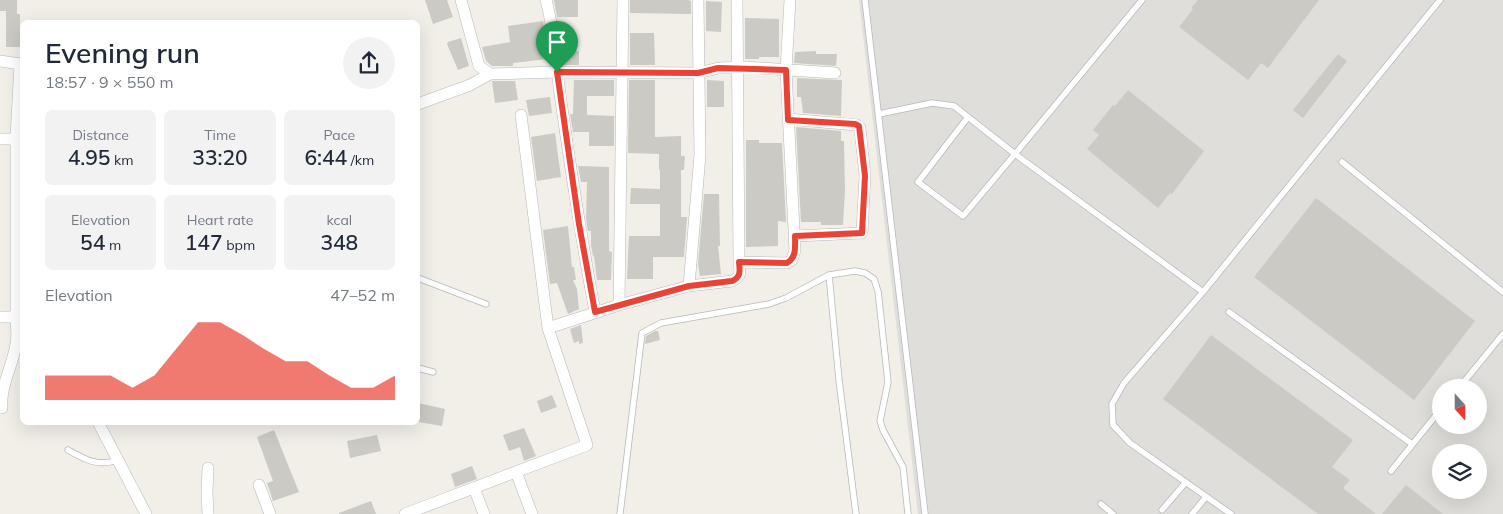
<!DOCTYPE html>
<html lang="en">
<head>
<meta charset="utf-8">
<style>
  :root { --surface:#fff; --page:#f2f2f3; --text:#1f2937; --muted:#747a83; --accent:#ea4335 }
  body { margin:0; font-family:Mulish,sans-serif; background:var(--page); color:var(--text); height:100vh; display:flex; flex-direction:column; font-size:19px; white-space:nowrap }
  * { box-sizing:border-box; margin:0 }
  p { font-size:16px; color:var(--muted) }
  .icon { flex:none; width:28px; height:28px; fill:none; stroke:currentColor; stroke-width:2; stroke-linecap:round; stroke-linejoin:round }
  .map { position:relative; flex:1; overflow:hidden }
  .drawer { position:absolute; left:20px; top:20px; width:400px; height:405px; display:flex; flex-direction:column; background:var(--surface); border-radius:8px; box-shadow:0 5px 20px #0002 }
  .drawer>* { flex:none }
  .needle { width:32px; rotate:159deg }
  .controls { position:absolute; left:1432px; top:379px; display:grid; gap:10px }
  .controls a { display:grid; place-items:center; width:55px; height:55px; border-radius:50%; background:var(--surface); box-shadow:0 5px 20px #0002; font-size:25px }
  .pin { position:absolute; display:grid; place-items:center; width:42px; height:42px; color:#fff; margin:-51px -21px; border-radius:50% 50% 50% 0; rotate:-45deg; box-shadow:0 0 5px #0007 }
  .pin .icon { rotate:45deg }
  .round { display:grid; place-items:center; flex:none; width:52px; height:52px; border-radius:26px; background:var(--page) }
  .head { display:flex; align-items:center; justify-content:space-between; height:85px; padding:0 25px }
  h1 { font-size:28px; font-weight:600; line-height:38px }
  .stats { display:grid; grid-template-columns:repeat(3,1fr); gap:8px; height:85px; padding:5px 25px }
  .stats div { display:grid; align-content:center; border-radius:8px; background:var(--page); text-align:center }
  .stats b { font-size:21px; font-weight:600 }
  .stats small { font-size:14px; font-weight:400 }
  .stats p { font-size:14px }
  .chart { height:140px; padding:10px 25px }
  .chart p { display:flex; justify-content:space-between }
  .chart svg { width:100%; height:90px; margin-top:5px; fill:var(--accent); opacity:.7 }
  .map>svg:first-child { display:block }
  .industrial { fill:#e0deda; fill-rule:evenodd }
  .building { fill:#cccac5 }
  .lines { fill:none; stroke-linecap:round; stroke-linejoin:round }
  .lane-casing { stroke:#b5b8bc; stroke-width:7 }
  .street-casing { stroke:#b5b8bc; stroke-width:12 }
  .lane { stroke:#fff; stroke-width:5.5 }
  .street { stroke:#fff; stroke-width:11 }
  .route-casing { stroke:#fff; stroke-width:10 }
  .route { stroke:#ea4335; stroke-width:6 }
</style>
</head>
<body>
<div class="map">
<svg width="1503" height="514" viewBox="0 0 1503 514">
  <rect width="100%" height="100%" fill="#f1efe8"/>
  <path class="industrial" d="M859,0H1503V514H918ZM1441,388H1479V425H1441ZM1441,452H1479V490H1441Z"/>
  <path class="building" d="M0,0H17V14H20V47H6V11H0Z
    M425,0H447L453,17L433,24Z
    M554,0H578V17H557Z
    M630,0H688L691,1V14L630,13Z
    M1198,0H1319L1268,68L1261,63L1248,80L1179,27L1193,9L1191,8Z
    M706,1L722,2L721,32L706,31Z
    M745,18L779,19V57H759V59H745Z
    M543,21L547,59L513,63V66H492L486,61L482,47L510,42L508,26Z
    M630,33H654L655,65H630Z
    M461,38L469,66L458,70L447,44L448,42Z
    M563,50L579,51V65H564Z
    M816,51V54H837L836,66L794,63L795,52Z
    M1338,54L1347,61L1303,118L1293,110Z
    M797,78L842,80L841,116L803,113L801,97H797Z
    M574,80H614V96H587V115L614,116V146H589V132H573L570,114H573Z
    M629,80H655V137L681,136V156H685L684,170H681V217H687L684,257H653V279H627L629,236H660V204H630L631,188L660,189V170H659V154L628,153Z
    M707,80L724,81V107H707Z
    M492,81H515L518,100L495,103Z
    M1128,90L1204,151L1172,194L1170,193L1158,208L1087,149L1099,135L1093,130L1113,105L1115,106Z
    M550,97L552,113L529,116L526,100Z
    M796,127L841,131V141H844L845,190L843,225H821V222H801Z
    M555,133L561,177L537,181L531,137Z
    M746,140H759V143H782L786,222L778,221V246L746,247Z
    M578,166L609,167V251L612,252L611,280H597L594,256H593L591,245V231H588L586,219L587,182H581Z
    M704,194H719L720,246H718L721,274L700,276L698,264Z
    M1316,198L1475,321L1414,400L1254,277Z
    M568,226L572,267H574L576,280H573L577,289L579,309L568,314L557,283L550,284L543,230Z
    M581,325L583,343L579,344V341L574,343L570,329Z
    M655,331H658L660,340L645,344L646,336Z
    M1211,335L1353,440L1332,467L1350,480L1343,488L1376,514H1318L1163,399Z
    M552,395L557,407L541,413L537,401Z
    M418,403L445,409L442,426L418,422Z
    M524,428L536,456L524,461L520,447L509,451L503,435Z
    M274,430L299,492L273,501L267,483L273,481L257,437Z
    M377,435L381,451L350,458L347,441Z
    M472,466L477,479L455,487L451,474Z
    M1406,485L1443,514H1382Z
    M371,501L376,514H339V513Z"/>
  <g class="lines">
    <g class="lane-casing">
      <path id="lane" d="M865,0L925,514
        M1142,0L1015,154L1203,292L1124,383L1112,404L1113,425L1130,443L1231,514
        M879,114L932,103L954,106L968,117
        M968,117L1015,154L963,216L918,182Z
        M1342,162L1503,292
        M829,275L839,380L856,514
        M418,278L486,304
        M1203,292L1440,0
        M1229,312L1412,444
        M418,368L433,372
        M1459,388L1503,334
        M68,450C86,460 98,467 118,460
        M1391,471L1441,409
        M1101,504L1113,514
        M1162,510L1186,482
        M620,514L642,333L661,323L769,304L786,298L829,275L855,271L865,273L874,279L878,291L888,382L880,421L883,430L903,467L908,514
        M1192,514L1206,497"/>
    </g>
    <g class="street-casing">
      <path id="street" d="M461,0L479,66L490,74L557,72L698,73L719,68L745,67L835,73
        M546,0C555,33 556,68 561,101C571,172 582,242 595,312
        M737,0L739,262
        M0,61L20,64L16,138V317H22
        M418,104L470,85L490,74
        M788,119L857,125L860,128L865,176L862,233L795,236
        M0,139H22
        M689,286L700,155L698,0
        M619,305L623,0
        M0,317H16C16,325 18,335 16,344C13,365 0,386 2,408
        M548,328L619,305L689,286L732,281C742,277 740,271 739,262L787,263L792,260L795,250L786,70L790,0
        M98,422L146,514
        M208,468L207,492L208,514
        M516,472L532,514
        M259,485L270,514
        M474,488L484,514
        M405,514L587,445L548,328L521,115"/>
    </g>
    <use href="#lane" class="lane"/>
    <use href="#street" class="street"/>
  </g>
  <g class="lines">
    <g class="route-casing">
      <path id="route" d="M718,68L786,70L788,120L855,124L859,126L865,176L862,233L795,236C795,246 797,257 787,263L739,262C740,271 741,277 732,281L689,286L595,312L579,224L557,72L698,73Z"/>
    </g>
    <use href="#route" class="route"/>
  </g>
</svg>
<div class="controls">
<a><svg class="needle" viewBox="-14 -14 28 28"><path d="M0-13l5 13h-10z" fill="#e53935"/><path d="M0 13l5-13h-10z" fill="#747a83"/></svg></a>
<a><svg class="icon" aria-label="layers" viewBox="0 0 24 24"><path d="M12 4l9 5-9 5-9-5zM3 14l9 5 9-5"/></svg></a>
</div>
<div class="pin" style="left:557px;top:72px;background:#1e9e55"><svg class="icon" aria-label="arrive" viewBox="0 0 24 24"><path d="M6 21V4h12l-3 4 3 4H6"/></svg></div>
<section class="drawer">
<div class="head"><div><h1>Evening run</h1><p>18:57 · 9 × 550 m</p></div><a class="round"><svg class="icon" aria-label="share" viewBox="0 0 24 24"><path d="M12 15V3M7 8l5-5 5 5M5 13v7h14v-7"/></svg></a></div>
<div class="stats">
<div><p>Distance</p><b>4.95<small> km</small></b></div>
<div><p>Time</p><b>33:20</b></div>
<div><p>Pace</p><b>6:44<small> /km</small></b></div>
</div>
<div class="stats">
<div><p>Elevation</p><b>54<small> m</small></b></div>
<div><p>Heart rate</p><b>147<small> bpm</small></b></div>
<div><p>kcal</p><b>348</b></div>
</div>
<div class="chart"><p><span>Elevation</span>47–52 m</p>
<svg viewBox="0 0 160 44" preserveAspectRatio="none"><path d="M0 44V32L10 32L20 32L30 32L40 38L50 32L60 19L70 6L80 6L90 12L100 19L110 25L120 25L130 32L140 38L150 38L160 32V44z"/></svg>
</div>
</section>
</div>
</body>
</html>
